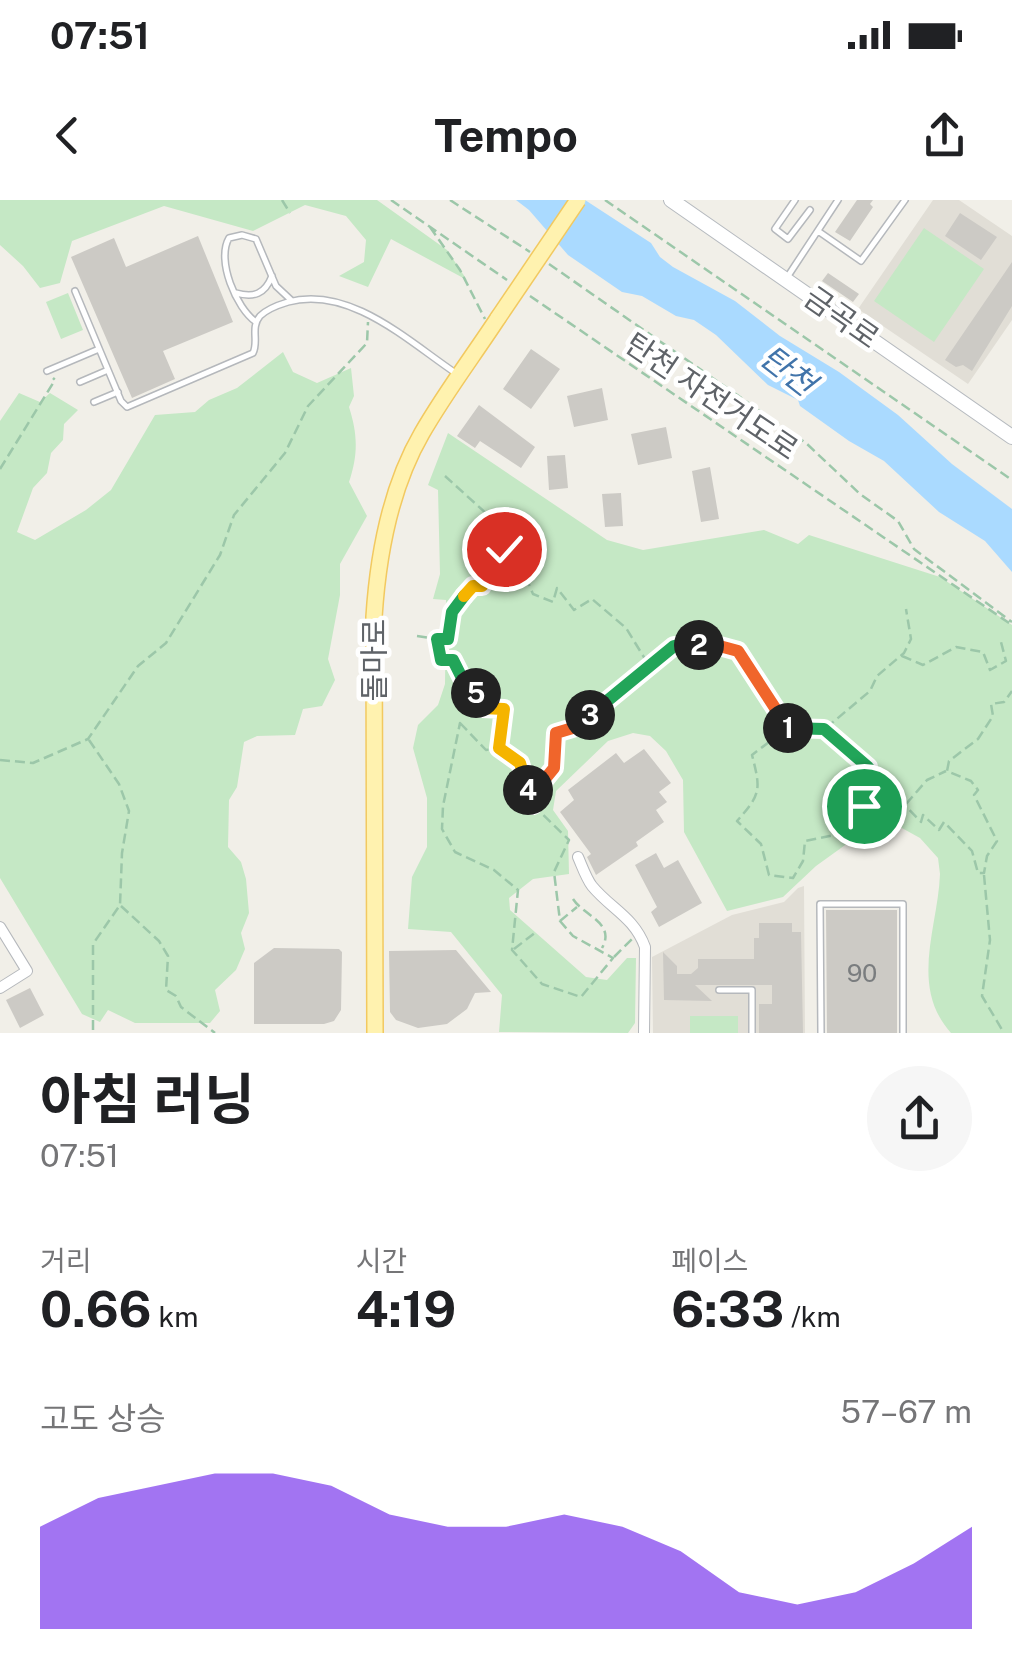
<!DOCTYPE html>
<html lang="ko">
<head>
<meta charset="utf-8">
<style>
  :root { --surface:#fff; --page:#f6f6f6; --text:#202124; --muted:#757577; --accent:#7c3aed }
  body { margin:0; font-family:"Public Sans","Noto Sans KR",sans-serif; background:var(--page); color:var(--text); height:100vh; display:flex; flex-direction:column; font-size:38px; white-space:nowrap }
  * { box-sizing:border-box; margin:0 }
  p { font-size:32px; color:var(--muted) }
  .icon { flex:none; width:55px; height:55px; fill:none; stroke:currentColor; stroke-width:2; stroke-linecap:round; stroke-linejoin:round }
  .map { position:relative; height:833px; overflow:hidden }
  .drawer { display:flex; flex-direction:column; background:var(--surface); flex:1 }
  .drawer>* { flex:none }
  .pin { position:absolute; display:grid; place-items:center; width:85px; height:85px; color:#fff; margin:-42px; border:5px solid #fff; border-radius:50%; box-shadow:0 2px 10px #0007 }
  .km { position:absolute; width:50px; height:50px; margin:-25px; border-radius:50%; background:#222; color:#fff; font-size:28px; line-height:50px; text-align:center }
  .round { display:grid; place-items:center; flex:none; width:105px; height:105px; border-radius:52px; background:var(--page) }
  .headline { display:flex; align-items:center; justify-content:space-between; height:170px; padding:0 40px }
  h1 { font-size:55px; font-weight:700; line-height:75px }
  .stats { display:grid; grid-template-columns:repeat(3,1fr); gap:15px; height:170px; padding:10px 40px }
  .stats div { display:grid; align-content:center }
  .stats b { font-size:50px; font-weight:700 }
  .stats small { font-size:28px; font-weight:400 }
  .stats p { font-size:28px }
  .chart { height:280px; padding:20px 40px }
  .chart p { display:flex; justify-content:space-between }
  .chart svg { width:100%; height:180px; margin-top:10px; fill:var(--accent); opacity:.7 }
  .status { display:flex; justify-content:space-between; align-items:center; height:70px; padding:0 50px; background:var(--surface); direction:ltr }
  .status svg { height:28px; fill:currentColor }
  header { display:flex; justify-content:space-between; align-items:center; height:130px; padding:0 40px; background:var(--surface); font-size:45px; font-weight:700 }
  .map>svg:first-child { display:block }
  .education { fill:#e1ded6 }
  .green { fill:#c5e8c5 }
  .water { fill:#aadaff }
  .building { fill:#cccac5 }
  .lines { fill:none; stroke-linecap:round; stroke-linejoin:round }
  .lane-casing { stroke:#b5b8bc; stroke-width:8 }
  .street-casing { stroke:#b5b8bc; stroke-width:12 }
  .secondary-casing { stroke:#b6babf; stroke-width:16 }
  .primary-casing { stroke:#f2c960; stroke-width:18 }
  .path { stroke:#9cc7a9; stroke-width:2.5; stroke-dasharray:10 5; stroke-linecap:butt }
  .lane { stroke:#fff; stroke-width:5 }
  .street { stroke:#fff; stroke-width:10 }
  .secondary { stroke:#fff; stroke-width:14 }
  .primary { stroke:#fff2af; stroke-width:15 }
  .primary-bridge-casing { stroke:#f2c960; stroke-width:18; stroke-linecap:butt }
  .primary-bridge { stroke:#fff2af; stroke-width:15 }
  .split-1-casing { stroke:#fff; stroke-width:20 }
  .split-2-casing { stroke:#fff; stroke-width:20 }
  .split-3-casing { stroke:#fff; stroke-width:20 }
  .split-4-casing { stroke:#fff; stroke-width:20 }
  .split-5-casing { stroke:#fff; stroke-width:20 }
  .split-6-casing { stroke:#fff; stroke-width:20 }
  .split-7-casing { stroke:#fff; stroke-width:20 }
  .split-1 { stroke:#22a559; stroke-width:12 }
  .split-2 { stroke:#f0652b; stroke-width:12 }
  .split-3 { stroke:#22a559; stroke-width:12 }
  .split-4 { stroke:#f0652b; stroke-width:12 }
  .split-5 { stroke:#f5b400; stroke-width:12 }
  .split-6 { stroke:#22a559; stroke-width:12 }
  .split-7 { stroke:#f5b400; stroke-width:12 }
  .labels { text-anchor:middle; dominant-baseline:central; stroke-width:9; stroke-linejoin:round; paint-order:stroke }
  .number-label { font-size:25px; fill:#7a7d7f }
  .street-label { font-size:30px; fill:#5f6368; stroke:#fff }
  .water-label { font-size:32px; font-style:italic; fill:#4174aa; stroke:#fff }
</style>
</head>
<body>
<div class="status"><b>07:51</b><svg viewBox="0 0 49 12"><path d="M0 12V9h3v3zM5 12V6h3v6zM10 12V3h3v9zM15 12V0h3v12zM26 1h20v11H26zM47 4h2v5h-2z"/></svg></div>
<header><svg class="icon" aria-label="back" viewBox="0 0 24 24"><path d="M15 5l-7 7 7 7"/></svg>Tempo<svg class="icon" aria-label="share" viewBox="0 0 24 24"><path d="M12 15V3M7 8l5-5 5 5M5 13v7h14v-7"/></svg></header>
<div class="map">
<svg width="1012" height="833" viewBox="0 0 1012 833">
  <rect width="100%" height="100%" fill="#f1efe8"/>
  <path class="education" d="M933,0H959L1012,36V120L968,184L858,109Z
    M804,686L805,833H653L652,757L732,715L784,702L798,688Z"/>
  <path class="green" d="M0,0H377L447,50L467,80L391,39L368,87L339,76L364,62L366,40L346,16L305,5L253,31L164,6L72,41L60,83L40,88L23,66L0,45Z
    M924,28L984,69L934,142L874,101Z
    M68,93L83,130L61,139L46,102Z
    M283,152L293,172L317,183L351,168L354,196L349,207C358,235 358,255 349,282L367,316L340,364V395L328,459L335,480L322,506L303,509L295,535L257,536L244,542L237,587L229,600L228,647L241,662L246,679L249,713L241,733L245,749L236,770L215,790L220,811L210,823H135L108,810L100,822L82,814L0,678V221L19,193L40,202L50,193L78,210L64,224L63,240L51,253L47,273L33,288L17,332L35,340L86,310L111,290L155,215L195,212L209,200L237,188Z
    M448,233L607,340L643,350L764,330L798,344L809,335L940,377L1012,425V833H951C909,786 938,728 940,674L938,658L920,638L900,627L881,624L866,630L816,666L783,697L727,711L684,632L683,580L666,551L650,536L633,533L608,541L556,591L553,610L568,631L569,674L533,679L509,698L510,710L586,777L607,780L627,758H636L635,823L628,833L499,832L502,795L451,732L408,729L412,677L427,647V598L413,548L418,525L438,505L445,484L446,400L433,399L440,374L438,290L428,285Z
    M690,816H738V833H690Z"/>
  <path class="water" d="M516,0H585L651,43L660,57L673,67L735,101L780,136L839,172L898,215L952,264L1012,309V372L985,341L939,312L884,261L849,241L800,206L798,200L768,185L716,135L694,120L676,116L642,96L622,92L568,55L529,10Z"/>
  <path class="building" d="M857,0H873L870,4L873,7L850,41L835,32Z
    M960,13L997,37L981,60L945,36Z
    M198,36L233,122L163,151L175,179L132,198L71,57L114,38L126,67Z
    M1012,62V106L972,171L963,165L956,167L945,160Z
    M828,73L859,94L853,102L822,81Z
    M531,149L560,169L531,209L503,189Z
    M602,188L608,220L574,227L567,196Z
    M479,205L535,247L521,268L480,241L475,248L457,236Z
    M666,227L672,258L638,265L631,234Z
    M565,255L568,288L549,290L547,256Z
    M710,267L719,319L701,322L692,271Z
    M621,293L623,326L605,327L602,294Z
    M644,549L671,583L659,592L667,602L656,610L664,622L636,642L638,646L596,675L587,657L591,654L560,612L574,600L568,590L616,553L624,563Z
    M656,653L664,668L678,660L702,703L659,727L651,712L657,707L635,665Z
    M826,710H897V833H827Z
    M759,723H792V732H801L803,833H759V804H772V785H695L712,801L664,800L663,752L677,766V774H691L698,768V759H754V738H759Z
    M274,748L339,749L342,752L341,810L334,821L324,824H254V763Z
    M456,750L491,792L475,793L467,809L447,824L418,828L396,820L390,812L389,751Z
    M30,788L44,815L20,828L6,800Z"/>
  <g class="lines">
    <g class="lane-casing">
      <path id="lane" d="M795,0L775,29L788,39L810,10
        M818,31L861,61L905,0
        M788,76L838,0
        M75,91L121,201L127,207L253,153C259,141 250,128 260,116C267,109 278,105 288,102C350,85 409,142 457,174
        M236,93C254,98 265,94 272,76
        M256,122C236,108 216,60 229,38L242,35L256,39L276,86L291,100
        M47,171L99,149
        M80,182L108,170
        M94,202L118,192
        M719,790H752V833
        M821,833L820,704H903V833"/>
    </g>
    <g class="street-casing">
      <path id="street" d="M578,657C582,666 586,678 592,686C611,709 634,717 645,747L644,833
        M0,727L27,771L0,788"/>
    </g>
    <g class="secondary-casing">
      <path id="secondary" d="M671,0L1012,237"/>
    </g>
    <g class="primary-casing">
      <path id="primary" d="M375,833L374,417C378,355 390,288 422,233C445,193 473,156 498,118"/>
    </g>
    <path class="path" d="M282,0L290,13
      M391,0L507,80
      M450,0L530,52
      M605,0L1012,280
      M430,27L460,70L485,119
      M549,64L806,243L860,294L898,321L914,349L1012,422
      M530,96L1012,425
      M0,269L55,180L53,178
      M485,350L503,349L519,342
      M520,363L533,394L553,402L557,388L574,410L592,399L626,428L650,467
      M417,436L437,439L441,460H453L467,488L476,493L474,502L481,508L503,509L499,546
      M437,439H448L451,412L473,386H482L483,350L499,325L445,276
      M902,456L923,465L956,447L983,452L990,470L1006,461L1001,442
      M460,523L486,550L499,548L520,563L533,605L569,640L554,672L560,721L573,736L613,758L581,797L542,784L512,750L518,690L494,670L455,652L442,629L443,606Z
      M826,528L870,491L877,476L904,453L911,439L906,409
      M89,540L119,584L129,611L122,653L120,705L93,744V832
      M0,560L33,563L88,539L138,466L166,443L220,355L234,315L285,253L308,206L367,143L368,122
      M868,567L921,622L923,615L939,630L944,622L972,651L978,673H984L987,656L997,641L974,595L978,590L971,581L947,571L949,561L978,539L993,516L991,504L1004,502L1012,491
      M906,604L927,580L946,571
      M533,605L545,579L554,568L555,533L576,527L675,446L712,444L739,451L786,529L752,555C761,590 761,594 737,621L761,644L769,675L793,678L803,661L805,641L845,633L864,606L868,567L825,529H786
      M984,675L990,740L982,796L1004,833
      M573,699C584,716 616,723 602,748
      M121,706L159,741L168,756L166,790L176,796L181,807L215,833
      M560,721L577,707
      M514,749L536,732
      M614,757L633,738"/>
    <use href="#lane" class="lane"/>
    <use href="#street" class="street"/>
    <use href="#secondary" class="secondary"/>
    <use href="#primary" class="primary"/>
    <g class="primary-bridge-casing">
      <path id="primary-bridge" d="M498,118L578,0"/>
    </g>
    <use href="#primary-bridge" class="primary-bridge"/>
  </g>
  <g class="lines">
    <g class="split-1-casing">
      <path id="split-1" d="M788,528L824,529L868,567L864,606"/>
    </g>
    <g class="split-2-casing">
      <path id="split-2" d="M699,445L712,444L738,451L788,528"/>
    </g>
    <g class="split-3-casing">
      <path id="split-3" d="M590,515L674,446L699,445"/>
    </g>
    <g class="split-4-casing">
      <path id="split-4" d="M528,590L533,605L545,579L554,568L556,533L576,527L590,515"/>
    </g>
    <g class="split-5-casing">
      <path id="split-5" d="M476,493L474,502L482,508L504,509L499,548L520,563L528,590"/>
    </g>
    <g class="split-6-casing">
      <path id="split-6" d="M464,396L452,412L448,439H437L441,460H453L467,488L476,493"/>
    </g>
    <g class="split-7-casing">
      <path id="split-7" d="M464,396L473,386H482L483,350L504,349"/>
    </g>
    <use href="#split-1" class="split-1"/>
    <use href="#split-2" class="split-2"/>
    <use href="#split-3" class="split-3"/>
    <use href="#split-4" class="split-4"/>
    <use href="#split-5" class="split-5"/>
    <use href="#split-6" class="split-6"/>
    <use href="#split-7" class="split-7"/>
  </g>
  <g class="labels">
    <g class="number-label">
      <text x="862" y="773">90</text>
    </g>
    <g class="street-label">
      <text transform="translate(842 117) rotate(35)">금곡로</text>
      <text transform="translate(712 196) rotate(34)">탄천 자전거도로</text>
      <text transform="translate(374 460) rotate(-90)">돌마로</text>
    </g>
    <g class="water-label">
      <text transform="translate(788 170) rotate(38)">탄천</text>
    </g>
  </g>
</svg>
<div class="pin" style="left:864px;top:606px;background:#1e9e55"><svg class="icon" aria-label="arrive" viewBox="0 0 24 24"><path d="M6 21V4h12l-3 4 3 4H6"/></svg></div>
<div class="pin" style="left:504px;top:349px;background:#d93025"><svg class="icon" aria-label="check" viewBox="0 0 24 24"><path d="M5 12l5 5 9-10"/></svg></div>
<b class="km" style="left:788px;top:528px">1</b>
<b class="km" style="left:699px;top:445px">2</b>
<b class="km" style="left:590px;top:515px">3</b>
<b class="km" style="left:528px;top:590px">4</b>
<b class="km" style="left:476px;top:493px">5</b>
</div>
<section class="drawer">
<div class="headline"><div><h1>아침 러닝</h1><p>07:51</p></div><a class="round"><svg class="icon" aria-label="share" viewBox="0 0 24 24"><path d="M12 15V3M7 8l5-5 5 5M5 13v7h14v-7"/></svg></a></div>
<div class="stats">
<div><p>거리</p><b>0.66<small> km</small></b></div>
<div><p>시간</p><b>4:19</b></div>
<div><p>페이스</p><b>6:33<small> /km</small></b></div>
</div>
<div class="chart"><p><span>고도 상승</span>57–67 m</p>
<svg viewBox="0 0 160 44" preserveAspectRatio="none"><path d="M0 44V19L10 12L20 9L30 6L40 6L50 9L60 16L70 19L80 19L90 16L100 19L110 25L120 35L130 38L140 35L150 28L160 19V44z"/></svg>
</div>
</section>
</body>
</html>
